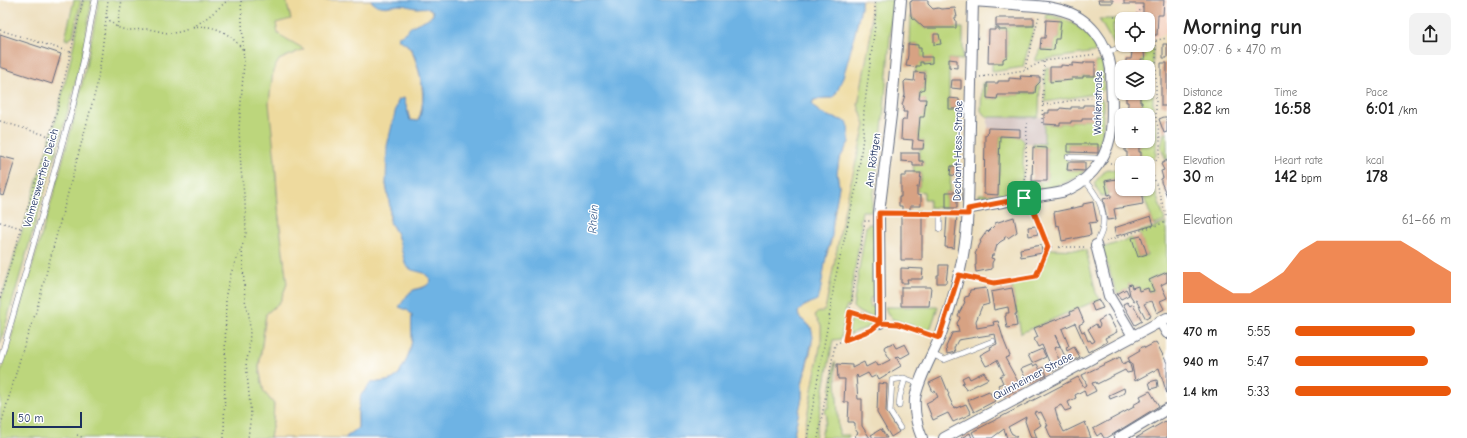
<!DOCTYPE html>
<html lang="en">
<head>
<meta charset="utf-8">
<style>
  :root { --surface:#fff; --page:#f2f2f2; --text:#222; --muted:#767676; --accent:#ea580c }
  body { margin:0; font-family:"Comic Neue",sans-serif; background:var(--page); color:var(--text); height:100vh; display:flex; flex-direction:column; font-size:15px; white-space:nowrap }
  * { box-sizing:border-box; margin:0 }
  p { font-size:13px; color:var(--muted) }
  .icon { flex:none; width:22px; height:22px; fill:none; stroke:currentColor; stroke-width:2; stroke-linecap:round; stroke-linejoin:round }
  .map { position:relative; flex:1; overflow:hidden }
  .side { display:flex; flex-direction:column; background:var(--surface); width:300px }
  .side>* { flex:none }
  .fabs { position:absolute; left:1115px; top:12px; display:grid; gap:8px }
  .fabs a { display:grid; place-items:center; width:40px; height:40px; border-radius:8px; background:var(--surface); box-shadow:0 1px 3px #0004; font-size:20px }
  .scale { position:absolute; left:12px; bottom:10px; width:70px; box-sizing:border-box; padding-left:4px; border:2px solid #1b2f5e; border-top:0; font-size:11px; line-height:14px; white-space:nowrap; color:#1b2f5e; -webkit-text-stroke:3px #fff; paint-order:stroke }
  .pin { position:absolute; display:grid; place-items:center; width:34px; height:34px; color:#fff; margin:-17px; border-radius:8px; box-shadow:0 2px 6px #0006 }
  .round { display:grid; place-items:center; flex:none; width:42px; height:42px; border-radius:8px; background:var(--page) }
  .summary { display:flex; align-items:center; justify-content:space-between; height:68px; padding:0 16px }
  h1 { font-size:22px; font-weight:800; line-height:30px }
  .metrics { display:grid; grid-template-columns:repeat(3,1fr); gap:6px; height:68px; padding:4px 16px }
  .metrics div { display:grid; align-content:center }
  .metrics b { font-size:17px; font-weight:800 }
  .metrics small { font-size:11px; font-weight:400 }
  .metrics p { font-size:11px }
  .chart { height:112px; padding:8px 16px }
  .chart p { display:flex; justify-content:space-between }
  .chart svg { width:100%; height:72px; margin-top:4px; fill:var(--accent); opacity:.7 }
  ul { padding:0 16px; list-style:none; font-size:13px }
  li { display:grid; grid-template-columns:64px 48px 1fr; align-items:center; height:30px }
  li i { height:10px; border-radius:5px; background:var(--accent) }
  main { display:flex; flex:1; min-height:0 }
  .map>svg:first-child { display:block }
  .built { fill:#f5d3c1 }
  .industrial { fill:#d1c0bc }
  .green { fill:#bcd67b; stroke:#6c826c }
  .sand { fill:#eeda9e; stroke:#84847e }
  .water { fill:#6eb3e4; stroke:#4471a1 }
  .building { fill:#d7a283 }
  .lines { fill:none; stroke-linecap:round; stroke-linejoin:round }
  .lane-casing { stroke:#646c7f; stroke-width:6 }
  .street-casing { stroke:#646c7f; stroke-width:12 }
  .path { stroke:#646c7f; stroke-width:1.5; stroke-dasharray:1 3; stroke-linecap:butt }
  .lane { stroke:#fff; stroke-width:5 }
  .street { stroke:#fff; stroke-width:10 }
  .route-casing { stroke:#fff; stroke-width:8 }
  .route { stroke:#ea580c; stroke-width:5 }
  .labels { text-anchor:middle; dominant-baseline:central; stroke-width:3; stroke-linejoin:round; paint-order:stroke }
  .street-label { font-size:11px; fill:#1b2f5e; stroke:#fff }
  .water-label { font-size:12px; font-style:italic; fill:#385d8d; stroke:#fff }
</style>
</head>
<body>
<main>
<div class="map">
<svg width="1167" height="438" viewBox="0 0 1167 438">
  <rect width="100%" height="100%" fill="#fff"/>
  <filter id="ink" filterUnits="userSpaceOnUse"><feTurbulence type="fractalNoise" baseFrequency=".025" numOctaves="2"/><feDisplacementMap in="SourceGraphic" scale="8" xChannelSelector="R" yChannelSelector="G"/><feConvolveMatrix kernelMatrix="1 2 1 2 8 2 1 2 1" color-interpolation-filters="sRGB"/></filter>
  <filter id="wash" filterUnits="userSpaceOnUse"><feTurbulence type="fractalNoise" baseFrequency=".012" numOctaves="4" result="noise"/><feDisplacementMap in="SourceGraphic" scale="16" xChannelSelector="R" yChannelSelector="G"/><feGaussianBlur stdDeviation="0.9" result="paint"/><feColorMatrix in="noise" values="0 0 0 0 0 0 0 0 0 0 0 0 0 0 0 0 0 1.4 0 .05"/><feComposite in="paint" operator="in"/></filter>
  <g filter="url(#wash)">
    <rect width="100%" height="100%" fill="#eddebc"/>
    <path class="built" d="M1113,0H1167V34L1148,40V19H1135V5L1113,6Z"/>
    <path class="industrial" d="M988,117H1045L1044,144L1026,143L1020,137V129L988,128Z"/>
    <path class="green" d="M74,0H81L73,36L68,40L65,39Z
      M83,0H92L82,57L70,104L0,344V303L57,115L70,62Z
      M99,0H286L291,19L304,49L279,60L275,161L279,218L287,284L280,303L266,314L259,368L264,392L274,404L273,422L270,438H0V375L53,196L76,111L86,66Z
      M871,0H893C887,70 883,141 871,211H862L860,223L862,225L849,306L846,307L841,339L833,340L815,438H803L821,341V325L816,318L815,315L817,313L825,310L846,202L865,125L858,105L871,33Z
      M1047,14C1070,20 1084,27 1097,48L1095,52L1035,61L1040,49L1054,50L1055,39H1059L1060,21L1046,20Z
      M911,16L924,28H963V60L949,59V109H959V166H951L950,192H946V208L929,207V199H924V192L917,191V187H919L920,180H921V172L914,173L913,166L923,165V161H919L920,149H923L924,141L918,140L920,117L924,116L926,100L919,99L920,91L924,89L925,73L915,72L916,66L920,62H923V64L931,63L932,58L921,57V49L918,48V45L910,44Z
      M1099,19H1121V24H1113L1114,42H1120L1115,47Z
      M996,26L1034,27L1023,67L992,72V63H997L1007,57V30H999L995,28Z
      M1143,47H1153V118L1157,130L1156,155L1151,162H1140L1141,152H1139V143L1141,141H1148V115L1140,114L1142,102H1140V93H1148V67H1142V64H1140L1141,59H1145Z
      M1095,62H1103L1104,89L1100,93L1045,102V68L1050,67V81L1061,82V80H1072V78H1083V76H1094Z
      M1040,77L1039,114L1037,117H988L981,111L982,83H987V98L997,99L998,95H1020V93H1035L1036,86L1040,82Z
      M1097,99H1101L1103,102V129L1100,144H1068L1067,170L1085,171C1070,183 1050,188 1032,192V181H1047V148L1033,147V143L1044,144V124L1060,125V123H1071V121H1082V119H1093L1094,105Z
      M1167,132V160H1166L1161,147L1164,133Z
      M1000,136L1020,137L1024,141L1022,192L982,201L980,200L979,194H998Z
      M1107,169L1116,170L1117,178L1105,181L1108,195L1101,196L1094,183Z
      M1148,169L1165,221L1154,225L1141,189H1148Z
      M1166,223L1167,272L1149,280L1154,291L1149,292L1148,288L1139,291L1138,286L1132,288L1130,284L1128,285L1129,288L1117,294L1102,248L1132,238L1138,257L1147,255L1139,232Z
      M869,224H875L876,297L870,298V306L876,307V316C867,316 859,314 853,307L866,226Z
      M1049,249L1086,250L1096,293L1100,299L1021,333L1011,283L1038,277Z
      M885,307H938L931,327L926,330L893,319L888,315Z
      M858,316L870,321L871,326L850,334L848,333L851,320H853Z
      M835,361L839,435H849L848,438H821L824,424H825L827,414L825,413L826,408H828Z"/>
    <path class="sand" d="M286,0H371L373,3L386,7L394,5H408L415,8L426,7L433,11V15L428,19L413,26L404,34V42C414,52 415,59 419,72C423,89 425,104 418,121L410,120L404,98L398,100L386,184L390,207V222L397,234L400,243L431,280C426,290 419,286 412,291C407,294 403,302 400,307L407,310L412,315C411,323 412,330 412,337C412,349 403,373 393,379C387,382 377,382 371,383L358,410V428L345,438H270L273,422L274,404L264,392L259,368L266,314L280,302L287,284L279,218L275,161L269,103L273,71L279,60L304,49L278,34L276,23L291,19Z
      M861,0H871V33L858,105L865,125L846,202L825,310L817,313L815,315L816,318L821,325V341L803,438H793L802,398V384L812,346L811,327L799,317L798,312L801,308L811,303L831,242L833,221L839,186L837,173L839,160L849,142L842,120C831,118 818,114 812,104L814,100C818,99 822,98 826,98C828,98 831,98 832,98C842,92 857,22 861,8Z"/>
    <path class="water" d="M371,0H861V8C857,22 843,92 832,98C831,98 828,98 826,98C822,98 818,99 814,100L812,103C819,118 836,116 848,123L849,142L839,160L837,173L839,186L838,193L833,221L832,236L827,252L820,293L817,300L804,306L798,312L799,317L811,327L813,337L802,384V398L793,438H345L358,428V410L361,395L371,383C377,382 387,382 393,379C403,373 412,349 412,337C412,330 411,323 412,315L407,310L399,307C403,302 407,294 412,291C418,287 426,290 431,280L424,273L412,270L406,266L397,234L390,222V207L386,184L387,146L398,100L404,98L410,120L418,121C422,112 423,102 423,92C423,84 416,57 411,49C408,45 404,42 399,40L398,36C405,34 407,30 412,26C419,22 427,20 433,15V11C427,6 423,8 416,8C410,7 405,5 400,5C391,5 376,10 371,0Z"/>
    <g id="blocks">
      <path class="building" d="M912,0H928V4L933,9L938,8L941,9L955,8L957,17H955V19L956,20V28H924L911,16L910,2L912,1Z
        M1098,0H1113V3H1099Z
        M1124,0H1164L1163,15H1158L1157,35H1148V19H1143V4H1124Z
        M996,18H1034V26H996Z
        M1046,20L1061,21L1059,39H1055L1054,50L1040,49L1041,38H1045Z
        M995,28H999V30H1007V57L1003,59V63H988L989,30H995Z
        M0,34L61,54L52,84L0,67Z
        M934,34H939L941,44L934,45Z
        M908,44L918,45V48H921V57H932V63L923,64V62H920V66H916V69L914,67L906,66L908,55Z
        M1163,44H1167V58H1163Z
        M1129,47H1143L1145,59H1141L1142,67H1129V64H1126V59H1131L1132,52H1129Z
        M949,59L957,60V68L949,67Z
        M1084,62H1095V76H1083V78H1072V80L1050,82V67H1061V65L1073,66V63L1084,64Z
        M1161,63H1167V106H1161Z
        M915,72L925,73L924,89L920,91L919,99H926L924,117H920L918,140L924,141L923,149H912L913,140L901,139L902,121L903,120H906L907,112H903L904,106L902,105L905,95L904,82L906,80L914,81Z
        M1020,76L1040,77V82L1036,86L1035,93H1020V95H998L997,99L987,98V83H998V81H1009V78L1021,79Z
        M952,80H961V89L951,88Z
        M1126,93H1140V102H1142L1140,115L1125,114V109H1127L1128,105V102H1126Z
        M949,98L959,99V109H949Z
        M1083,105H1094V119H1082V121H1071V123H1060V125L1044,124V113H1049V110H1060V108L1071,109V107H1083Z
        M1164,117H1167V132L1164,133L1159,119Z
        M988,128L1020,129V137L1000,136L998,195L984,194L985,135H987Z
        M1128,141H1141V143H1139V152H1141V160H1127V152H1125V142Z
        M1068,144H1098V153L1068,152Z
        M1033,147L1047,148V181H1032Z
        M901,153H919V161H923V166H913V162L901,161Z
        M0,156L15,160L4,196L0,195Z
        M1167,160V196L1161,182V179L1163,178L1161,171L1164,170L1161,164Z
        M1068,162H1085V171L1067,170Z
        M951,166H959V176L950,175Z
        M906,173H921L919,187H917V195L921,196V206H910V211H902V206H899V197H901V176H906Z
        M1122,178V189H1141L1143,204L1114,209L1116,219L1107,220L1103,199L1111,197V194L1108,195L1105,181Z
        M946,192H957V208H946Z
        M1093,202L1097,222L1089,223L1091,235L1062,241L1059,225L1056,226L1054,212L1083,206V204Z
        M901,215H922V260H901Z
        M947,215L957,216L954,248L945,247Z
        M1151,216L1154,225L1116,236L1114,228Z
        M1014,217L1017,232L1008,238L1007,236L1004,238L1005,239L1000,242L997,245L994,255H992L991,258L994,259L992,263V269L976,272L975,265H976V255L975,254L981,242L980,241L987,231L988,232L995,225V223Z
        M1036,226L1038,234L1029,236L1028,227Z
        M1141,236L1147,254L1138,257L1132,238Z
        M1041,245L1042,253L1021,257L1020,249Z
        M939,265H948L946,283H937V275H939Z
        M901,268L923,269L922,279H907L908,283H901Z
        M1167,272V282L1161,285L1167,298L1160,301L1164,309L1157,313L1152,301L1148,302L1144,304L1151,316L1146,319L1136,300L1134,301L1130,295L1128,285L1131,284L1132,288L1138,286L1139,291L1148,288L1149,292L1154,291L1149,280Z
        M901,287H931L929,306H901Z
        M986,288L989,304L982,306L976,321L977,328L994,325L993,322L998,321L1004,341L1010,356L1005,358L1021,387L1004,396L998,385L1003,383L1000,376L1004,374L997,360L992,363L991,364L986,366L980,355L991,349L990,347L997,344L995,334L958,340L954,348L955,352L947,354L946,347L952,333L959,332L957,323L960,318L958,315L965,302L964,301L965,297L969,296L970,290Z
        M1012,288L1017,314H1015L1017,326L1007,328L1005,316H1006V313H1009L1008,307L994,310L991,292Z
        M1126,289L1129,295L1121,299L1117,294Z
        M1099,300L1103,308L1094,311L1091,303Z
        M1127,302L1130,306L1133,304L1142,321L1135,325L1123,304Z
        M1078,308L1084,322L1079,325L1082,332L1084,331L1088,341L1090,340L1092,343L1095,341L1088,329L1096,324L1098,328L1100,325L1098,321L1108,315L1117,332L1105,338L1107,342L1088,352L1075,323L1062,329L1069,346L1066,347L1067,351L1074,347L1080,357L1068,363L1055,335L1060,346L1054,348L1062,366L1053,371L1042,345L1038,347L1034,339L1038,337L1034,328L1071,314L1070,312Z
        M1156,342L1167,363V394L1159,368L1135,381L1132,365L1128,358L1140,351L1139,349L1144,346L1145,348Z
        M893,343L896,348L905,344L910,353L901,358L899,356L896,357L901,366L879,379L877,375L871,378L868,373L858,378L857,375L856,376L858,399H862V426L870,438H856L855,435L858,433L855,429V423H854V422H848L849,402H844L845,379H838L837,364L852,365V368L864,362L866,367L876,362L878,366L890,360L884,348L885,346Z
        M1042,349L1046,357L1032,363L1028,355Z
        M1120,357L1123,364L1129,361L1132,372L1127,373L1125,370L1097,384L1096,382L1092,383L1096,391L1086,396L1084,390L1075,395L1076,398L1068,402L1071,409L1065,411L1061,405L1055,408L1058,420L1064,432L1085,422L1091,438H1051L1046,426H1048L1041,412L1038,413L1037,411L1034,413L1041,425L1034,430L1037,438H1031L1025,421L1026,417L1008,427L1012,434H1013L1017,437L1007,438L1004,429L992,438H975L972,432L1078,377L1084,387L1087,385L1082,375Z
        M1033,364V366L1037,364L1040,370L1043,367L1047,375L1028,383L1021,369Z
        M984,372L988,379L966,390L962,383L964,382L962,378L968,375L970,379Z
        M942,377L949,394L948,395L954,408L956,407V408L966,404L971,414L953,422L948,413L933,420L926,403L938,397L935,391L933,392L929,383Z
        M1157,380L1158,387L1151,389L1149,382Z
        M878,383L887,384L886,411L899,432L891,437L877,413Z
        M1124,388L1125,393L1110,399L1109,395Z
        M989,391L995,401L974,412L968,400Z
        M1150,391L1159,406L1107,438H1104L1101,433L1097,436L1093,429L1134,407L1133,405L1142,400L1140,396Z
        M1167,420V438H1136L1148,431Z
        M881,429L887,438H873L871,435Z
        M970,433L972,438H961Z"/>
    </g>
  </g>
  <g filter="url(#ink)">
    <use href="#blocks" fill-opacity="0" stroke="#646c7f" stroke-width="1"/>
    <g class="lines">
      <g class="lane-casing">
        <path id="lane" d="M1107,52L1116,49L1122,45
          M1068,157L1095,158L1101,160
          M1084,180C1096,193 1107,211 1102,230C1101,235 1098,240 1096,245
          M879,213H940V229
          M940,213L968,214
          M932,354L944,360L993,341
          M0,361L73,106L84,58L95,0
          M899,406L900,396L905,379
          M900,428L890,412L892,380L904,378L920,384"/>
      </g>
      <g class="street-casing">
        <path id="street" d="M968,209C986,205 1004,202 1023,198C1036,196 1049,195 1062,192C1086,184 1105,162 1110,137C1114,117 1111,90 1111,69C1107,42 1089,17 1061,10C1048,6 1035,6 1022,5C1006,3 989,2 973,1
          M1096,245L1109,296L1133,336
          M1160,321L1167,333
          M880,323L879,213L891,115L901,0
          M922,438C917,426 914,412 915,399C918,379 932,356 940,337C951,306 961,274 965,242C967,231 967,220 968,209L973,0
          M944,438L1167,318
          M1119,438L1167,409"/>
      </g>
      <path class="path" d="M107,17C118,33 128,30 145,29C154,29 162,33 170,33C192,33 212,14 228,0
        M1114,17H1134L1143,7
        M117,27L122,0
        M193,27C215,24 230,33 243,50
        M0,30L70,52
        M1156,41V120C1160,132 1165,160 1150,165L1167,218
        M1148,42L1167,38
        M1025,68L1039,16
        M980,77L1025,70L1044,61L1097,54
        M1043,105L1102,96
        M0,121L49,136
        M1042,123L1044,61
        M1110,163L1122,164
        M1117,163L1120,179
        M1025,188L1027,122
        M0,222L21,228
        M1106,241L1167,222
        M1047,247H1087
        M242,249L245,300L249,315L250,331L249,351L246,363L251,415L248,438
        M968,277L994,283L1036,276L1047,247L1031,206
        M0,298L56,115L83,0
        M851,312L870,318
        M889,323L930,335
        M845,340L865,221H870
        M0,428L25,342L35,315L96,89L101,59L108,0
        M77,435L84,438
        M224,438L226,294L231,273L242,247L246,233L245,202L241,170L239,128L244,63L241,0
        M807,438L831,307L834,284L857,184L863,137L864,110L875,26V0
        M818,438L835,344L873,328"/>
      <use href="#lane" class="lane"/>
      <use href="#street" class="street"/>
    </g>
  </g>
  <g class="lines" filter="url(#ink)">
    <g class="route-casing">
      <path id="route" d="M1024,198L968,209V214L879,213L880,323L871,330L845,340L850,312L876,320L880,323L898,324L939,338L959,275L994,283L1036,276L1048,247L1032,207L1024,198"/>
    </g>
    <use href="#route" class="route"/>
  </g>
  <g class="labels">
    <g class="street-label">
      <text transform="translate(1098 103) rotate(-89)">Wahlenstraße</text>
      <text transform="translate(958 151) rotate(-89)">Dechant-Hess-Straße</text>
      <text transform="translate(873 160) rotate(-82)">Am Röttgen</text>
      <text transform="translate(41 178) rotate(-74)">Volmerswerther Deich</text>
      <text transform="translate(1033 376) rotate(-28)">Quinheimer Straße</text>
    </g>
    <g class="water-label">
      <text transform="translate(593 219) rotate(-87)">Rhein</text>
    </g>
  </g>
</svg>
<div class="fabs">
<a><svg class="icon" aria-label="locate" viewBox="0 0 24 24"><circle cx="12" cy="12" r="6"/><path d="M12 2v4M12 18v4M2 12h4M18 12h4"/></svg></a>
<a><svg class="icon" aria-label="layers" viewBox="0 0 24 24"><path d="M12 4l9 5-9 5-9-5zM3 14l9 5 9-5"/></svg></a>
<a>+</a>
<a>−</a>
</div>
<div class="scale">50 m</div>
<div class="pin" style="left:1024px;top:198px;background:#1e9e55"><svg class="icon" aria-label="arrive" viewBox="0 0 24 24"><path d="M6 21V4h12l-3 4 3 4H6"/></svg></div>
</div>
<section class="side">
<div class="summary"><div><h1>Morning run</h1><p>09:07 · 6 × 470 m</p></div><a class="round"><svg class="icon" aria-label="share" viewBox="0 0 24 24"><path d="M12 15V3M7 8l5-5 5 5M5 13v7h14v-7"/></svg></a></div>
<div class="metrics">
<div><p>Distance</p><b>2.82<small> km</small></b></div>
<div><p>Time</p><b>16:58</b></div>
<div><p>Pace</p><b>6:01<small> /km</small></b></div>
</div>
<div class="metrics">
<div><p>Elevation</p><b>30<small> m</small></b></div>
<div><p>Heart rate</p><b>142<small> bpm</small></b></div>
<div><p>kcal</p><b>178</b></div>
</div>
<div class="chart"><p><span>Elevation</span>61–66 m</p>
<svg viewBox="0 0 160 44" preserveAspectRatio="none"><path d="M0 44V25L10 25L20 32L30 38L40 38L50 32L60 25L70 12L80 6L90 6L100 6L110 6L120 6L130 6L140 12L150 19L160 25V44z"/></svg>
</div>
<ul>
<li><b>470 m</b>5:55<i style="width:77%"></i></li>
<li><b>940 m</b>5:47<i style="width:85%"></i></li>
<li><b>1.4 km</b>5:33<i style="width:100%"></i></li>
</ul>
</section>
</main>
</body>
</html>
